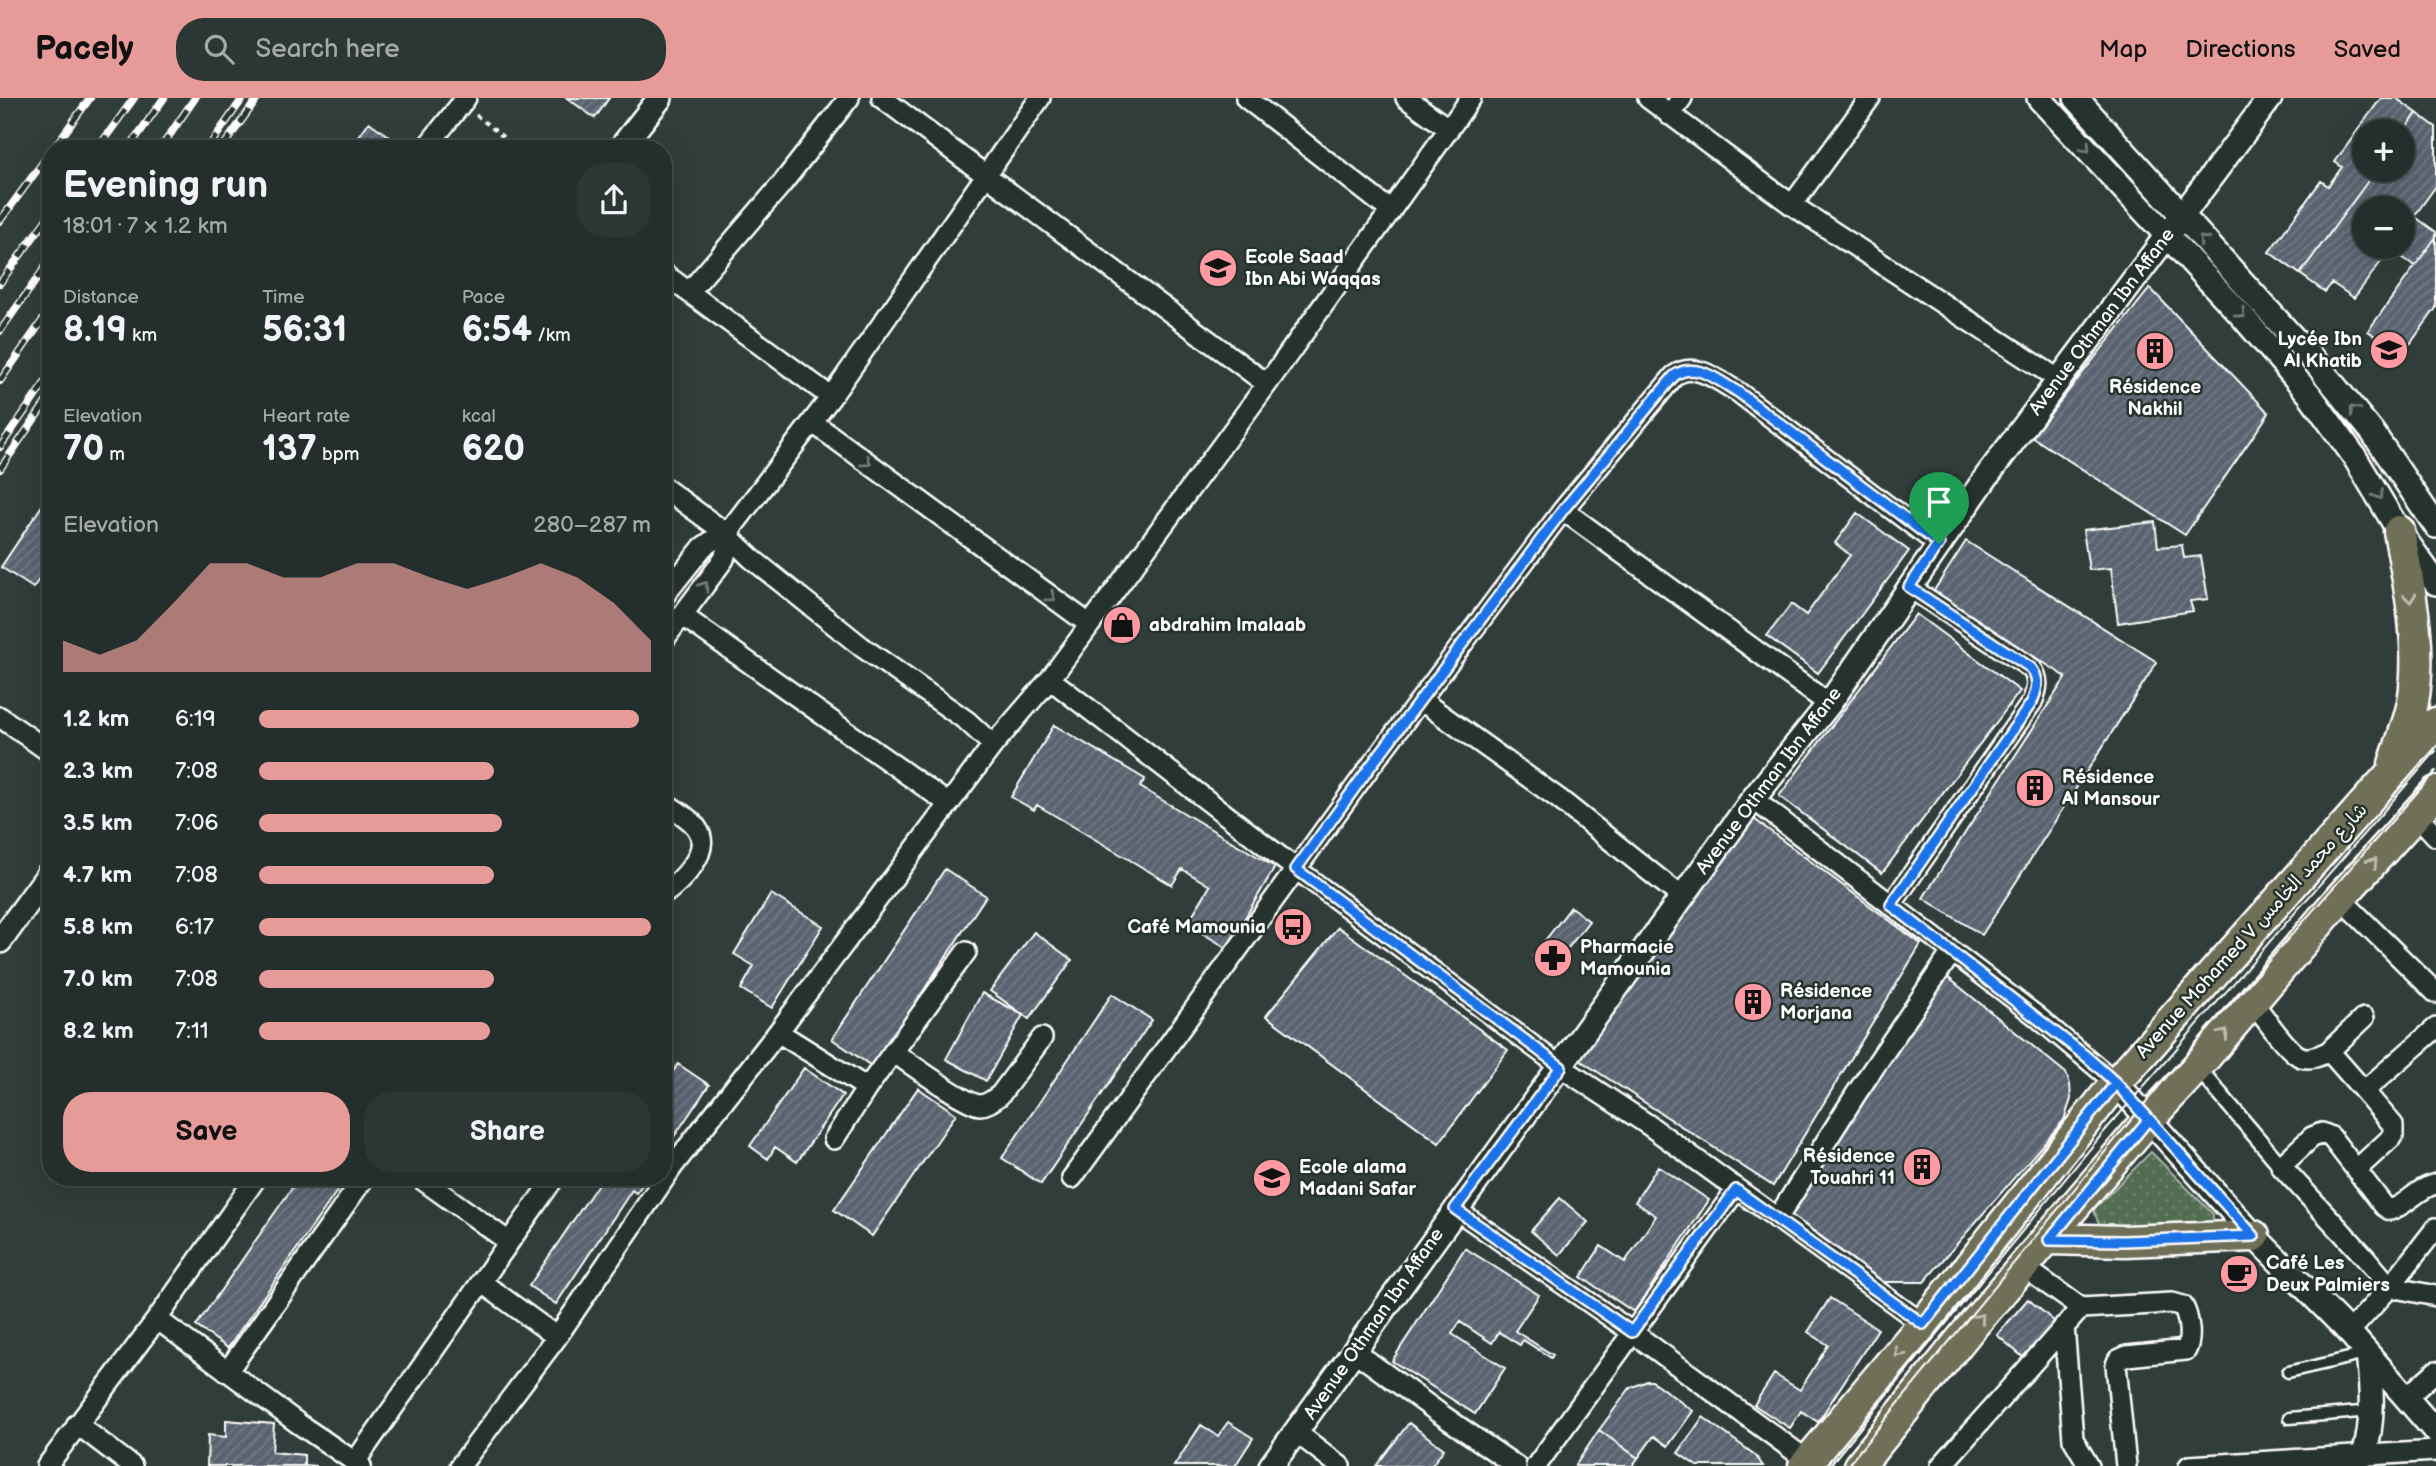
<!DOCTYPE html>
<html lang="en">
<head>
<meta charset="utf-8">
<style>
  :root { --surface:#242e2c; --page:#2c3634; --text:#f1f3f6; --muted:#a3a8a9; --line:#414a48; --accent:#e69b98 }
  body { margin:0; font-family:"Balsamiq Sans","Playpen Sans Arabic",sans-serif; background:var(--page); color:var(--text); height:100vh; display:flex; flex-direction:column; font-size:26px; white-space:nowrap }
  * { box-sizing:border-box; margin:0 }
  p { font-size:23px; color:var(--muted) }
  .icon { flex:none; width:38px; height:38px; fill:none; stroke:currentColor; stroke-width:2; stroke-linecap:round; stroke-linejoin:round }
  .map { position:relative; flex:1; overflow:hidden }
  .sheet { position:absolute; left:42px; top:42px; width:630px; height:1046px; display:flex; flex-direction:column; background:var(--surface); border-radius:28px; box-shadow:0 7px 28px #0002,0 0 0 2px var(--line) }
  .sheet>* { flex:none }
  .buttons { position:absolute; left:2352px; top:21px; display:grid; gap:14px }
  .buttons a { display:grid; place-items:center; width:63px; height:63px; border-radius:50%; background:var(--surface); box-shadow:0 7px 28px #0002,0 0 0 2px var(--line); font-size:35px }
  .pin { position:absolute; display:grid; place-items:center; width:60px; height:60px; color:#fff; margin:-72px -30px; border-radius:50% 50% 50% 0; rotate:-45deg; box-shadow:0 0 7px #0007 }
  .pin .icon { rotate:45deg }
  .round { display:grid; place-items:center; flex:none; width:74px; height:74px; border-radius:28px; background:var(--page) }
  .head { display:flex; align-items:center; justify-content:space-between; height:119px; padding:0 21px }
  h1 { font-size:38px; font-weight:700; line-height:52px }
  .stats { display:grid; grid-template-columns:repeat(3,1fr); gap:10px; height:119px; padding:7px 21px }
  .stats div { display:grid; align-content:center }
  .stats b { font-size:35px; font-weight:700 }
  .stats small { font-size:19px; font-weight:400 }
  .stats p { font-size:19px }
  .chart { height:196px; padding:14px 21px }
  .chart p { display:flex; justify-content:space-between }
  .chart svg { width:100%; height:126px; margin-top:7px; fill:var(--accent); opacity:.7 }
  .action { display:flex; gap:14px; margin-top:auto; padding:14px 21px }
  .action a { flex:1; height:80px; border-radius:28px; background:var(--accent); color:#111; font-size:28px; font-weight:700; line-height:80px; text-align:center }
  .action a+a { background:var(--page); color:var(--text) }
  ul { padding:0 21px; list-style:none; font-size:23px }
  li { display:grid; grid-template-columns:112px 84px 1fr; align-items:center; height:52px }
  li i { height:18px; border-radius:9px; background:var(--accent) }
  header { display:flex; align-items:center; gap:42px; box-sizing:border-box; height:98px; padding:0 35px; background:var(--accent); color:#111 }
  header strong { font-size:33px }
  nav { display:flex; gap:38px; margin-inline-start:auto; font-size:24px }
  .search { width:490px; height:63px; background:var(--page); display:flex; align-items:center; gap:18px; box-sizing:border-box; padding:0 24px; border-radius:28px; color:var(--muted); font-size:26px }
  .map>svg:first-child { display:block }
  .park { fill:url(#park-dots); stroke:#a9b6a9; stroke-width:2 }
  .building { fill:url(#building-hatch); stroke:#fff; stroke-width:2 }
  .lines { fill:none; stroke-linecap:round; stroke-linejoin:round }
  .service-casing { stroke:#fff; stroke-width:15 }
  .pedestrian-casing { stroke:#fff; stroke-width:19 }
  .minor-casing { stroke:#fff; stroke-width:24 }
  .tertiary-casing { stroke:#fff; stroke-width:28 }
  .primary-casing { stroke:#fff; stroke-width:35 }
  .path { stroke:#fff; stroke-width:3.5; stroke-dasharray:5 5; stroke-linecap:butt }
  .service { stroke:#26332d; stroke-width:10 }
  .pedestrian { stroke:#26332d; stroke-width:14 }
  .minor { stroke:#26332d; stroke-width:19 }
  .tertiary { stroke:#26332d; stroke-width:23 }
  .primary { stroke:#706f59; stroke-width:30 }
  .tram { stroke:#fff; stroke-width:2 }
  .rail-casing { stroke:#fff; stroke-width:8 }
  .rail { stroke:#26332d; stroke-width:5; stroke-dasharray:16; stroke-linecap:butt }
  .oneway { stroke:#727a76 }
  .oneway2 { stroke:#bfbeb4 }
  .route-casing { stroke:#fff; stroke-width:14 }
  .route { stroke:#1a73e8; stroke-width:9 }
  .labels { text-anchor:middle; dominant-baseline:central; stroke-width:5; stroke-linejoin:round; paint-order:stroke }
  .poi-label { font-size:19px; font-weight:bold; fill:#fff; stroke:#26332d; text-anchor:start }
  .street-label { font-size:19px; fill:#fff; stroke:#26332d }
</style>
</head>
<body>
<header>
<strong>Pacely</strong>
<div class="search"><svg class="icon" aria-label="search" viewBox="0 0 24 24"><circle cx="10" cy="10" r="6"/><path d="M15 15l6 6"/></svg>Search here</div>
<nav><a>Map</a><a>Directions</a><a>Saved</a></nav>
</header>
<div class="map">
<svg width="2436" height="1368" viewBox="0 0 2436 1368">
  <defs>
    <pattern id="park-dots" width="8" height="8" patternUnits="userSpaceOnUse" patternTransform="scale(1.75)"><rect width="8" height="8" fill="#536d53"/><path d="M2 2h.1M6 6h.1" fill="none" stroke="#6d836d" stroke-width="1.8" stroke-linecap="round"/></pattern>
    <pattern id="building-hatch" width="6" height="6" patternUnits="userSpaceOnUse" patternTransform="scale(1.75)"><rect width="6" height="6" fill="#5a6370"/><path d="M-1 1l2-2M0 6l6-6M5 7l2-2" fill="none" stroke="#737a85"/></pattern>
  </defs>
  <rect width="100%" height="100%" fill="#303d3a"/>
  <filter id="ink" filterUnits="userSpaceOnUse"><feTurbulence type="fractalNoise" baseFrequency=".0143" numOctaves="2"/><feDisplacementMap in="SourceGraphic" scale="14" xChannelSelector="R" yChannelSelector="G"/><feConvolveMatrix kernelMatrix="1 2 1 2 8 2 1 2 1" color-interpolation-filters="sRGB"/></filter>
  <g filter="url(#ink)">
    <path class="park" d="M2151,1054L2213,1116V1126L2104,1131C2098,1125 2095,1119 2094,1111Z"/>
    <path class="building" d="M567,0H609L595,20Z
      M2381,0H2396L2417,15L2403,35L2364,33V72H2376L2300,176L2269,154L2321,83L2328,88L2342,69L2335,64Z
      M2417,15L2436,29V88L2403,134V110H2364V149H2392L2354,200L2332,185L2325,194L2300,176L2376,72H2403V35Z
      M369,24L407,51H350Z
      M2414,118L2436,134V139L2415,168L2390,151L2392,149H2403V134Z
      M2436,139V210L2402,257L2368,233Z
      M2150,190L2269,315L2185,437L2032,339Z
      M51,394V464L33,490L1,469Z
      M1857,415L1909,453L1818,575L1767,538L1791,506L1806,517L1850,457L1835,445Z
      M2155,424L2158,449L2182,447L2184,460L2201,458L2208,501L2190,503L2193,513L2118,525L2111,470L2089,472L2083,432Z
      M1966,443L2157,564L1982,837L1923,800L2066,579L1933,494Z
      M1916,516L2020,593L1882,775L1779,698Z
      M1054,627L1145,681L1140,689L1275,769L1227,850L1187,826L1210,788L1182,771L1172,787L1037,707L1034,712L1011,699Z
      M1754,721L1921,846L1773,1088L1578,961Z
      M945,771L986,798L873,969L832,941Z
      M771,796L823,828L772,910L741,891L754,868L734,856Z
      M1571,809L1589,823L1551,872L1533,858Z
      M1338,829L1508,952L1439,1045L1266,918Z
      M1034,834L1072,862L1029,921L990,893Z
      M1945,877L2066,975L2070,986L2071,1001L2064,1022L1924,1184H1883L1790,1116Z
      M982,895L1023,917L986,983L946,961Z
      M1112,896L1152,922L1041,1086L1002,1060Z
      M678,966L709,987L663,1055V988Z
      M804,970L843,997L797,1064L775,1049L768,1061L750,1048Z
      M918,990L956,1016L872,1138L834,1112Z
      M1658,1068L1709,1102L1634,1214L1581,1179L1601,1148L1625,1164L1656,1118L1635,1104Z
      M299,1080H346L228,1250L196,1228Z
      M602,1080H647L636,1095L632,1092L556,1206L529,1188Z
      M1560,1100L1588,1124L1559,1157L1531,1133Z
      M1465,1150L1539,1197L1515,1233L1553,1257L1551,1260L1523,1242L1520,1247L1499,1234L1492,1245L1460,1224L1452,1236L1505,1270L1475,1316L1392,1263Z
      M1830,1200L1878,1231L1818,1324L1801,1313L1790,1330L1754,1307L1774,1276L1800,1292L1828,1247L1808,1234Z
      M2028,1201L2055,1224L2024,1260L1997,1237Z
      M1647,1283H1652L1693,1313L1668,1348L1654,1338L1638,1360L1599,1332L1630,1290Z
      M1703,1319L1755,1357L1763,1368H1697L1678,1355Z
      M226,1322L274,1326L272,1354L304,1357V1367L316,1368H207L208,1337L226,1339Z
      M1228,1324L1253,1340L1235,1368H1174L1201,1327L1218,1338Z
      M1409,1325L1444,1351L1431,1368H1376Z
      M1599,1332L1638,1360L1632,1368H1575Z"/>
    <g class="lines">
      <g class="service-casing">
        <path id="service" d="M2288,1274L2366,1256
          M2289,1320L2372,1313"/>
      </g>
      <g class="pedestrian-casing">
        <path id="pedestrian" d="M2197,969L2281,1068"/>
      </g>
      <g class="minor-casing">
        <path id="minor" d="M882,0L1267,286
          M1246,0L1391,113
          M1406,0L1449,31
          M1648,0L1792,107L2058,281
          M1669,17L1682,0
          M425,51L466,0
          M1792,107L1870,0
          M663,175L831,299
          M689,194L781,87L849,0
          M812,324L1089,526
          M663,389L723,433L751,460L862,549L967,623L993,647
          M1563,412L1829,606
          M663,499L703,449L733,428L831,299L1040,0
          M683,518L949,706
          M663,543L724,461L732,432
          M1050,581L1296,771L1561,969L1650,1028L1923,1226
          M1422,603L1559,701L1683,800
          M0,619L51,655
          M1753,701L2035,917L2116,985
          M663,704C674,711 692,721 698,732C712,755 679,785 663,797
          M2416,716L2436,738
          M2340,800L2436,895
          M1891,807L2032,604C2037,592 2040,581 2031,570L1909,489
          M2252,903C2261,915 2289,955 2301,959C2311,962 2320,958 2329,953L2364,993
          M778,934L867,990
          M2329,953L2364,920
          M893,954C908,964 967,1007 980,1007C988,1007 994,1001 1000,997L1042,940
          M834,1041L867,990L966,854
          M2356,1072L2393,1038V1027L2364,993L2436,930
          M420,1080L509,1144
          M1072,1080L1370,669L1563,412L1674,278C1695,262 1719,283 1738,294L1939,447
          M2436,1086C2417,1090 2408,1107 2390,1112L2384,1108L2331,1039L2322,1035L2312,1039L2281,1068L2363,1157L2390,1189L2436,1130
          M1455,1111L1632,1234L1808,1363
          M1777,1121L1856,996L1952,854
          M481,1184L557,1239
          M2081,1210L2172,1205L2183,1208C2189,1219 2192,1241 2186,1252L2127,1258L2118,1262L2116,1267L2126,1368
          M157,1221L299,1326L361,1368
          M2064,1228L2073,1341L2089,1368
          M2349,1234L2390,1189L2436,1198
          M1354,1253L1439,1315L1516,1368
          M227,1274L364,1080
          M2407,1299L2436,1273
          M77,1326L132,1368
          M1296,1334L1340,1368
          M355,1364L554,1080
          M47,1368L157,1221L256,1080
          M460,1368L557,1239L673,1068L778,934L993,647L1050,581L1267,286L1471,0
          M1536,1368L1736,1092
          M1941,1368L2081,1210L2024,1169
          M2189,1368L2436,1353"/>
      </g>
      <g class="tertiary-casing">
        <path id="tertiary" d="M2039,0L2242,218L2310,297L2354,358L2399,433L2436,485
          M2076,0L2315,264L2373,335L2436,428
          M620,51L660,0
          M0,843L51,773
          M2116,985L2254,1138L2349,1234L2436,1334
          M2364,1357C2374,1323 2372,1291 2368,1256
          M1271,1368L1753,701L1829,606L1987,378L2270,0"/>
      </g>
      <g class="primary-casing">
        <path id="primary" d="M2394,666C2400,646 2409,625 2413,604C2423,548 2409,488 2399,433
          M2049,1141L2124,1143L2254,1138
          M1804,1368L1923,1226L2116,985L2436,625
          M1859,1368L1968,1233L2148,1022L2197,969L2340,800L2436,694"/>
      </g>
      <path class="path" d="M476,17L518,51"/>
      <use href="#service" class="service"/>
      <use href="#pedestrian" class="pedestrian"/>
      <use href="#minor" class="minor"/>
      <use href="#tertiary" class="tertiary"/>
      <use href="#primary" class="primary"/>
      <path class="tram" d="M1829,1368L2103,1035L2436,653
        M1847,1368L2169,976L2436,673"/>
      <g class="rail-casing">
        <path id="rail" d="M53,51L90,0
          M97,51L134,0
          M128,51L164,0
          M160,51L195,0
          M207,51L243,0
          M221,51L258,0
          M0,123L51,53
          M0,185L51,115
          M0,233L51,161
          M0,283L51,210
          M0,349L51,276
          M0,371L51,297"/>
      </g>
      <use href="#rail" class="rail"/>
    </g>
    <defs><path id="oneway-chevron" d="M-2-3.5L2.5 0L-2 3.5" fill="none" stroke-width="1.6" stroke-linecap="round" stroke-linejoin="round" transform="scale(1.75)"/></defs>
    <g class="oneway">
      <use href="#oneway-chevron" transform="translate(2086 50) rotate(47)"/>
      <use href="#oneway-chevron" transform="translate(2203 142) rotate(-132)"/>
      <use href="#oneway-chevron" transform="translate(2241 216) rotate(47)"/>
      <use href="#oneway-chevron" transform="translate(2354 312) rotate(-130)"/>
      <use href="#oneway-chevron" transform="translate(867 364) rotate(36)"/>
      <use href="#oneway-chevron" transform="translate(2379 397) rotate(59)"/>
      <use href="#oneway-chevron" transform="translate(704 488) rotate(-54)"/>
      <use href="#oneway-chevron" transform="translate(1051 499) rotate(36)"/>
    </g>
    <g class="oneway2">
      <use href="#oneway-chevron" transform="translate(2410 500) rotate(83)"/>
      <use href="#oneway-chevron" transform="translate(2373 764) rotate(-48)"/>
      <use href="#oneway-chevron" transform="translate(2224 936) rotate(-50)"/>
      <use href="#oneway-chevron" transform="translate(1980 1220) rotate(-49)"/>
      <use href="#oneway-chevron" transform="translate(1899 1255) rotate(130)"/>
    </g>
  </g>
  <g class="lines" filter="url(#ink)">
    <g class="route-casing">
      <path id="route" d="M1939,446L1738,294C1719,283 1695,262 1674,278L1563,412L1370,669L1296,771L1561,969L1455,1111L1632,1234L1736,1092L1923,1226L2116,985C2163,1035 2207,1087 2254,1138L2124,1143L2049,1142L2148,1022L2116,985L2087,959L1891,807L2032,604C2037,592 2040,581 2031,570L1909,489L1939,446"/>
    </g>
    <use href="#route" class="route"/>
  </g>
  <defs>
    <g id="school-disc" transform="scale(2.0125)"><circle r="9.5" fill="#ff9aa2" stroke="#26332d"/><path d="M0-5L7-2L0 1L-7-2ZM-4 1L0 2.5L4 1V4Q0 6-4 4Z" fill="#111"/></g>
    <g id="building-disc" transform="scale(2.0125)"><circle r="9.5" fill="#ff9aa2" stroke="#26332d"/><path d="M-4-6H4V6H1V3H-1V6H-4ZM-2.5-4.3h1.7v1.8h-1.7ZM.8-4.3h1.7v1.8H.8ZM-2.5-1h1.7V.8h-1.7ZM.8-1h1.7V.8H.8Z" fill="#111"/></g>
    <g id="shop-disc" transform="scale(2.0125)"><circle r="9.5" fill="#ff9aa2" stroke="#26332d"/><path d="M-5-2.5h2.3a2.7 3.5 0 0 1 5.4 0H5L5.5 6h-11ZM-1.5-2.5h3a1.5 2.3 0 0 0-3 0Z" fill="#111"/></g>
    <g id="bus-disc" transform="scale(2.0125)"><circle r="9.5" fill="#ff9aa2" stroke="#26332d"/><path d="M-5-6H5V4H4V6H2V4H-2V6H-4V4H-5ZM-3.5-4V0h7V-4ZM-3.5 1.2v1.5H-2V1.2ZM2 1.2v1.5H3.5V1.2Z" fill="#111"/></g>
    <g id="pharmacy-disc" transform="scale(2.0125)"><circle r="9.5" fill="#ff9aa2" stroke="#26332d"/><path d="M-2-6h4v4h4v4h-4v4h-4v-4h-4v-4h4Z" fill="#111"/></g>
    <g id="cafe-disc" transform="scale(2.0125)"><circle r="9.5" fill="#ff9aa2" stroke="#26332d"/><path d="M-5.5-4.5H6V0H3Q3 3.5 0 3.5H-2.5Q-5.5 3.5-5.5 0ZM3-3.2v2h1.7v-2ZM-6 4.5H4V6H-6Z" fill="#111"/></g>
  </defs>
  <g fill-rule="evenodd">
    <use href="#school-disc" x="1218" y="170"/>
    <use href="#school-disc" x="2389" y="252"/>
    <use href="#building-disc" x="2155" y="253"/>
    <use href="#shop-disc" x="1122" y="527"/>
    <use href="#building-disc" x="2035" y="690"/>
    <use href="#bus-disc" x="1293" y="829"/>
    <use href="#pharmacy-disc" x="1553" y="860"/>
    <use href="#building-disc" x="1753" y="904"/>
    <use href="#building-disc" x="1922" y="1069"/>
    <use href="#school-disc" x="1272" y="1080"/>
    <use href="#cafe-disc" x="2239" y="1176"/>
  </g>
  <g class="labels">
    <g class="poi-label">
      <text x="1245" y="159">Ecole Saad<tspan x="1245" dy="22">Ibn Abi Waqqas</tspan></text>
      <text x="2362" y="241" text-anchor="end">Lycée Ibn<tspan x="2362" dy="22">Al Khatib</tspan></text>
      <text x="2155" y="289" text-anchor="middle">Résidence<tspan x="2155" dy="22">Nakhil</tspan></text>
      <text x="1149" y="527">abdrahim lmalaab</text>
      <text x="2062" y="679">Résidence<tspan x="2062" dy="22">Al Mansour</tspan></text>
      <text x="1266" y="829" text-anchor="end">Café Mamounia</text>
      <text x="1580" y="849">Pharmacie<tspan x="1580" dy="22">Mamounia</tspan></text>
      <text x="1780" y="893">Résidence<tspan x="1780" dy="22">Morjana</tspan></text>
      <text x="1895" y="1058" text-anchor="end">Résidence<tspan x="1895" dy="22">Touahri 11</tspan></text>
      <text x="1299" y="1069">Ecole alama<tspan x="1299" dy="22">Madani Safar</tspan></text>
      <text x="2266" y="1165">Café Les<tspan x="2266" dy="22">Deux Palmiers</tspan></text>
    </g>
    <g class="street-label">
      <text transform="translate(2102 224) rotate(-53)">Avenue Othman Ibn Affane</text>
      <text transform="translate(1769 683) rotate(-53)">Avenue Othman Ibn Affane</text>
      <text transform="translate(2252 833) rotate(-48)">Avenue Mohamed V شارع محمد الخامس</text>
      <text transform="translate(1374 1226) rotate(-55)">Avenue Othman Ibn Affane</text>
    </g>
  </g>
</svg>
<div class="buttons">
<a>+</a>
<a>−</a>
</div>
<div class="pin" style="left:1939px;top:446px;background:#1e9e55"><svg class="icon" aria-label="arrive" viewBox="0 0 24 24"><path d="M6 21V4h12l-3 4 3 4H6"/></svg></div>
<section class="sheet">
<div class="head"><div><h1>Evening run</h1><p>18:01 · 7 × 1.2 km</p></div><a class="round"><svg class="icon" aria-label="share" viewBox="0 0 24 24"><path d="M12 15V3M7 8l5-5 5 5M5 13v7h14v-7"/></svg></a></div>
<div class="stats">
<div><p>Distance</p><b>8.19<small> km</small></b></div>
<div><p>Time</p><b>56:31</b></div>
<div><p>Pace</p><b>6:54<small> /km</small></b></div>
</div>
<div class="stats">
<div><p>Elevation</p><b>70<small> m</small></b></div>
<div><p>Heart rate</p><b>137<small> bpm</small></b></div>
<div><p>kcal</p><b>620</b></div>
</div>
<div class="chart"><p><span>Elevation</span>280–287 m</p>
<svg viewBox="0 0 160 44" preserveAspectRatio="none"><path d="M0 44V33L10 38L20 33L30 20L40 6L50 6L60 11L70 11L80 6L90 6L100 11L110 15L120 11L130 6L140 11L150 20L160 33V44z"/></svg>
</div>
<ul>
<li><b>1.2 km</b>6:19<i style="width:97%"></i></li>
<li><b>2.3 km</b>7:08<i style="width:60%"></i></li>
<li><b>3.5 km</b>7:06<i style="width:62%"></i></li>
<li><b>4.7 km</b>7:08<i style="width:60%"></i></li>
<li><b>5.8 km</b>6:17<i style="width:100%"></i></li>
<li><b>7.0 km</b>7:08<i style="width:60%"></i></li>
<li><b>8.2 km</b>7:11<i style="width:59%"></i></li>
</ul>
<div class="action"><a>Save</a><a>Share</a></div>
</section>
</div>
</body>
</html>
